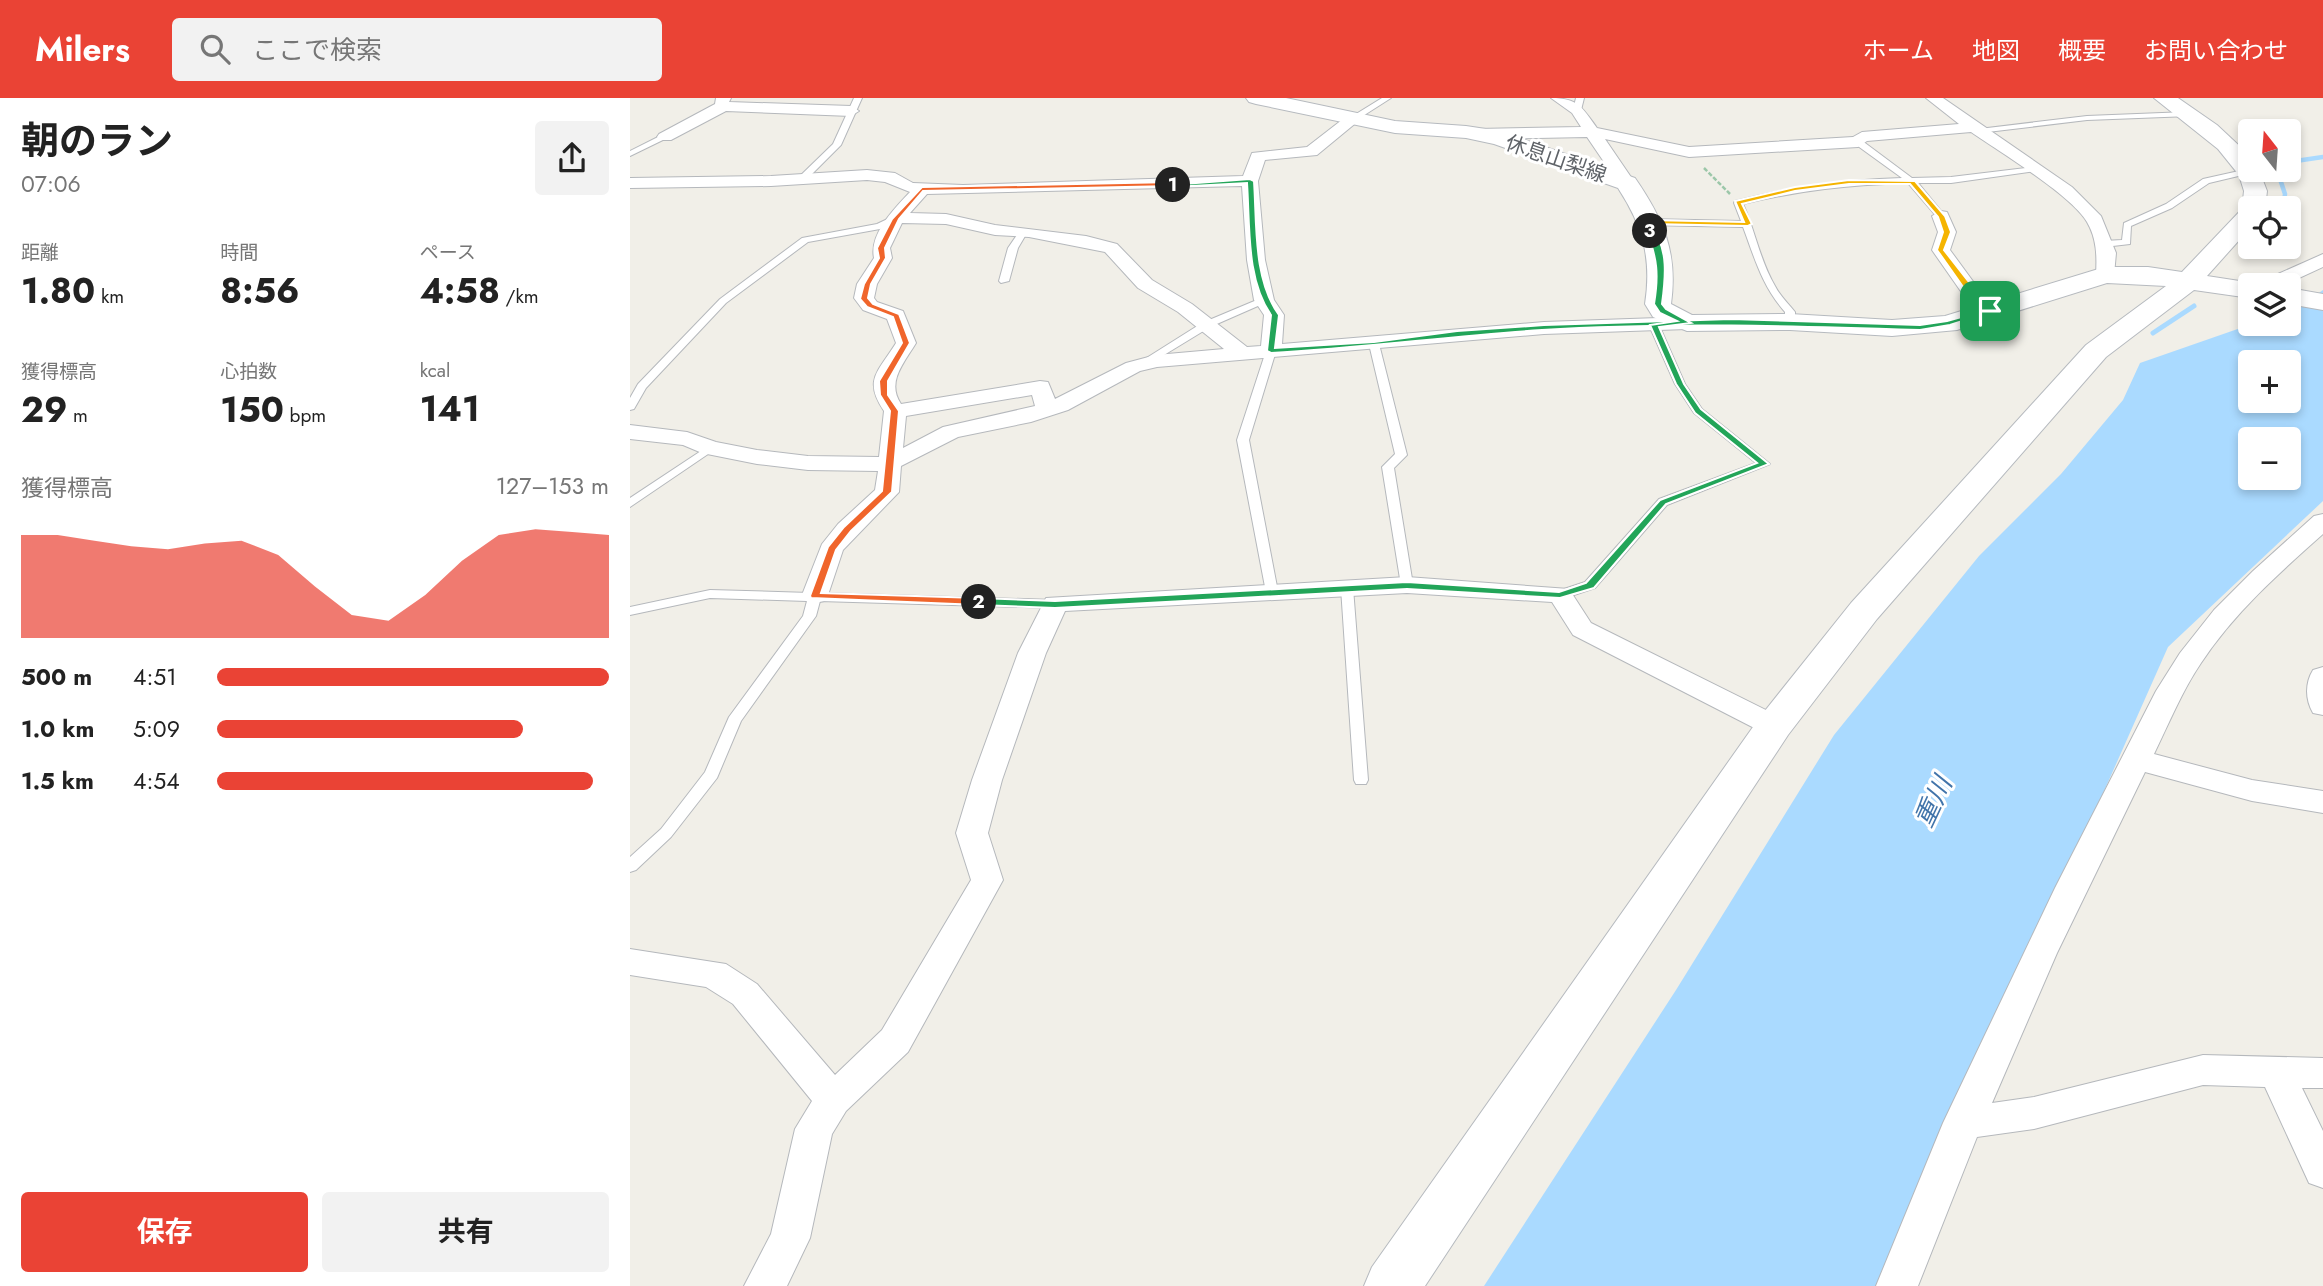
<!DOCTYPE html>
<html lang="ja">
<head>
<meta charset="utf-8">
<style>
  :root { --surface:#fff; --page:#f2f2f2; --text:#222; --muted:#767676; --accent:#ea4335 }
  body { margin:0; font-family:Jost,"Noto Sans JP",sans-serif; background:var(--page); color:var(--text); height:100vh; display:flex; flex-direction:column; font-size:26px; white-space:nowrap }
  * { box-sizing:border-box; margin:0 }
  p { font-size:23px; color:var(--muted) }
  .icon { flex:none; width:38px; height:38px; fill:none; stroke:currentColor; stroke-width:2; stroke-linecap:round; stroke-linejoin:round }
  .map { position:relative; flex:1; overflow:hidden }
  .panel { display:flex; flex-direction:column; background:var(--surface); width:630px }
  .panel>* { flex:none }
  .needle { width:46px; rotate:343deg }
  .controls { position:absolute; left:1608px; top:21px; display:grid; gap:14px }
  .controls a { display:grid; place-items:center; width:63px; height:63px; border-radius:7px; background:var(--surface); box-shadow:0 4px 10px #0003; font-size:35px }
  .pin { position:absolute; display:grid; place-items:center; width:60px; height:60px; color:#fff; margin:-30px; border-radius:14px; box-shadow:0 4px 10px #0006 }
  .km { position:absolute; width:35px; height:35px; margin:-18px; border-radius:50%; background:#222; color:#fff; font-size:19px; line-height:35px; text-align:center }
  .round { display:grid; place-items:center; flex:none; width:74px; height:74px; border-radius:7px; background:var(--page) }
  .head { display:flex; align-items:center; justify-content:space-between; height:119px; padding:0 21px }
  h1 { font-size:38px; font-weight:700; line-height:52px }
  .metrics { display:grid; grid-template-columns:repeat(3,1fr); gap:10px; height:119px; padding:7px 21px }
  .metrics div { display:grid; align-content:center }
  .metrics b { font-size:35px; font-weight:700 }
  .metrics small { font-size:19px; font-weight:400 }
  .metrics p { font-size:19px }
  .chart { height:196px; padding:14px 21px }
  .chart p { display:flex; justify-content:space-between }
  .chart svg { width:100%; height:126px; margin-top:7px; fill:var(--accent); opacity:.7 }
  .primary-button { display:flex; gap:14px; margin-top:auto; padding:14px 21px }
  .primary-button a { flex:1; height:80px; border-radius:7px; background:var(--accent); color:#fff; font-size:28px; font-weight:700; line-height:80px; text-align:center }
  .primary-button a+a { background:var(--page); color:var(--text) }
  ul { padding:0 21px; list-style:none; font-size:23px }
  li { display:grid; grid-template-columns:112px 84px 1fr; align-items:center; height:52px }
  li i { height:18px; border-radius:9px; background:var(--accent) }
  header { display:flex; align-items:center; gap:42px; box-sizing:border-box; height:98px; padding:0 35px; background:var(--accent); color:#fff }
  header strong { font-size:33px }
  nav { display:flex; gap:38px; margin-inline-start:auto; font-size:24px }
  .search { width:490px; height:63px; background:var(--page); display:flex; align-items:center; gap:18px; box-sizing:border-box; padding:0 24px; border-radius:7px; color:var(--muted); font-size:26px }
  main { display:flex; flex:1; min-height:0 }
  .map>svg:first-child { display:block }
  .water { fill:#aadaff; fill-rule:evenodd }
  .lines { fill:none; stroke-linecap:round; stroke-linejoin:round }
  .stream-far1 { stroke:#aadaff; stroke-width:4.5 }
  .stream { stroke:#aadaff; stroke-width:5 }
  .lane-casing { stroke:#b5b8bc; stroke-width:2 }
  .street-casing { stroke:#b5b8bc; stroke-width:2 }
  .secondary-casing { stroke:#b6babf; stroke-width:2 }
  .path { stroke:#9cc7a9; stroke-width:2.5; stroke-dasharray:4.5 2; stroke-linecap:butt }
  .lane { fill:#fff; fill-rule:evenodd }
  .street { fill:#fff; fill-rule:evenodd }
  .secondary { fill:#fff; fill-rule:evenodd }
  .split-1 { fill:#22a559; stroke:#fff; stroke-width:2 }
  .split-2 { fill:#f0652b; stroke:#fff; stroke-width:2 }
  .split-3 { fill:#22a559; stroke:#fff; stroke-width:2 }
  .split-4 { fill:#f5b400; stroke:#fff; stroke-width:2 }
  .labels { text-anchor:middle; dominant-baseline:central; stroke-width:6; stroke-linejoin:round; paint-order:stroke }
  .far-street-label { font-size:21px; fill:#5f6368; stroke:#fff }
  .water-label { font-size:26px; font-style:italic; fill:#4174aa; stroke:#fff }
</style>
</head>
<body>
<header>
<strong>Milers</strong>
<div class="search"><svg class="icon" aria-label="search" viewBox="0 0 24 24"><circle cx="10" cy="10" r="6"/><path d="M15 15l6 6"/></svg>ここで検索</div>
<nav><a>ホーム</a><a>地図</a><a>概要</a><a>お問い合わせ</a></nav>
</header>
<main>
<section class="panel">
<div class="head"><div><h1>朝のラン</h1><p>07:06</p></div><a class="round"><svg class="icon" aria-label="share" viewBox="0 0 24 24"><path d="M12 15V3M7 8l5-5 5 5M5 13v7h14v-7"/></svg></a></div>
<div class="metrics">
<div><p>距離</p><b>1.80<small> km</small></b></div>
<div><p>時間</p><b>8:56</b></div>
<div><p>ペース</p><b>4:58<small> /km</small></b></div>
</div>
<div class="metrics">
<div><p>獲得標高</p><b>29<small> m</small></b></div>
<div><p>心拍数</p><b>150<small> bpm</small></b></div>
<div><p>kcal</p><b>141</b></div>
</div>
<div class="chart"><p><span>獲得標高</span>127–153 m</p>
<svg viewBox="0 0 160 44" preserveAspectRatio="none"><path d="M0 44V8L10 8L20 10L30 12L40 13L50 11L60 10L70 15L80 26L90 36L100 38L110 29L120 17L130 8L140 6L150 7L160 8V44z"/></svg>
</div>
<ul>
<li><b>500 m</b>4:51<i style="width:100%"></i></li>
<li><b>1.0 km</b>5:09<i style="width:78%"></i></li>
<li><b>1.5 km</b>4:54<i style="width:96%"></i></li>
</ul>
<div class="primary-button"><a>保存</a><a>共有</a></div>
</section>
<div class="map">
<svg width="1693" height="1188" viewBox="0 0 1693 1188">
  <rect width="100%" height="100%" fill="#f1efe8"/>
  <path class="water" d="M1693,192V403L1538,549L1471,700L1310,1043L1247,1188H854L1046,892L1204,637L1349,458L1431,376L1493,302L1510,265L1622,226H1659V211L1673,206ZM1620,264H1659V303H1620ZM1620,341H1659V380H1620Z"/>
  <g class="lines">
    <path class="stream-far1" d="M1659,64L1693,59
      M1647,72L1655,96L1653,110
      M1616,155L1622,149"/>
    <path class="stream" d="M1523,235L1564,208"/>
    <g class="lane-casing">
      <path id="lane" d="M224,0H232L211,47L176,82H170V78L203,46Z
        M752,0H761L725,23L718,21Z
        M946,0H954L951,12L947,14L943,12Z
        M1557,14H1560V18L1457,22L1349,35L1345,33L1349,31L1457,18Z
        M32,37L39,39L0,58V53Z
        M1225,42H1231L1282,80L1321,79L1405,69L1409,71L1405,73L1321,85H1288L1315,118L1311,121L1308,120L1278,85C1217,87 1172,92 1113,106C1125,132 1130,163 1145,188C1150,198 1158,205 1165,214V224L1160,227L1155,224V214C1132,188 1125,161 1113,129L1017,127L1013,124L1017,121L1111,123L1104,105L1105,103C1165,88 1210,82 1272,80L1225,46Z
        M1618,71L1621,72V75L1579,85L1542,110L1501,128L1500,146L1474,149L1469,146L1474,143L1492,142L1494,125L1536,106L1573,81Z
        M266,117L270,120L269,122L250,131L178,144L96,205L16,290L4,311L0,312V300L8,286L90,201L172,140L247,126Z
        M391,131L398,133L388,150L379,183L371,185L369,183L378,150Z
        M634,199L637,200V204L580,229L516,268L512,269L507,266L572,225Z
        M1024,224L1029,227L1055,286L1072,311L1140,366L1037,407L965,490L935,500H925L924,497L925,494L955,484L1029,401L1126,365L1064,315L1045,286L1019,227Z
        M744,243L749,246L777,357L764,370L783,487L777,491L771,487L752,369L765,356L739,246Z
        M641,250L646,253L619,342L648,494L642,498L636,494L607,342L636,253Z
        M80,347L86,350L84,352L0,409V400Z
        M717,486L723,490L738,682L736,686H726L724,682L711,490Z
        M80,492L180,495L185,493L190,495L425,502L432,506L425,510L190,503L186,518L111,623L87,680L41,739L6,772L0,774V759L31,731L75,674L99,619L173,518L177,503L80,500L0,517V509Z"/>
    </g>
    <g class="street-casing">
      <path id="street" d="M86,0H101L99,4L221,8L229,13L221,18L96,13L41,42H29L27,39L29,36L85,6Z
        M921,0C948,0 952,9 967,30L1059,49L1223,39L1232,34L1329,26L1296,0H1313L1442,89L1471,118L1486,155L1484,177L1475,183L1466,177C1467,159 1467,141 1457,124C1441,97 1370,54 1341,34L1237,43L1228,49L1059,59L975,41L1005,85L997,90L991,89L957,39L847,41L839,36L847,31L951,29L942,15Z
        M722,16L730,21L727,24L687,57L635,62L628,83L635,162L644,202L654,217L652,246L914,224L1057,219L1064,221L1067,225L1064,229L1057,231L914,236L527,269L510,273L438,312L401,324L328,339L271,368L269,394L213,452L198,497L194,503L185,505L176,503L172,497L192,446L208,426L245,392L248,373L178,372L127,366L72,355L53,347L0,341V327L57,334L86,344L127,352L178,358L249,359L254,313C233,282 248,274 266,245L257,221L233,212L224,200L227,186L244,160C239,136 264,111 280,94L255,84L237,82L141,88L0,90V80L141,78L237,72L265,75L283,85L333,87L613,78L622,55L677,49L717,18ZM612,88L617,162L624,202L634,217L631,248L617,249L562,206L522,182L487,146L456,138L365,127L316,116L280,115L297,96ZM272,125L316,126L365,137L399,139L475,154L508,190L548,214L594,251L526,257L496,265L425,301L418,284L410,283L271,306C256,284 274,265 286,245L273,213L247,204L244,200L247,186L262,160L260,150ZM402,297L405,308L313,329L273,350L276,318Z
        M1311,113L1317,114L1326,134L1320,152L1353,197L1370,213L1367,217H1353L1339,205L1302,152L1308,134L1302,118Z
        M1693,156V169L1654,187H1629L1632,183Z
        M1693,416V436C1649,475 1604,515 1571,565C1552,593 1539,625 1524,656L1622,682L1693,693V715L1622,703L1515,674L1427,855L1362,1005L1404,999L1573,957L1693,960V990H1672L1693,1033V1090L1679,1085L1635,989L1573,987L1404,1031L1347,1039L1288,1188H1246L1313,1025L1425,790L1526,593L1550,555L1584,512L1623,473L1684,418Z
        M777,479L939,491L961,525L1154,621L1158,628L1154,635L1144,638L1134,635L943,537L922,504L777,495L435,513L416,555L372,682L358,735L373,782L278,954L216,1013L202,1036L180,1140L157,1188H114L141,1136L165,1031L182,1003L103,906L76,889L0,877V851L96,866L127,886L205,977L252,932L341,782L326,735L342,682L388,555L416,500Z
        M1693,569V617L1683,615C1675,601 1675,585 1683,572Z"/>
    </g>
    <g class="secondary-casing">
      <path id="secondary" d="M616,0H656L765,23L836,28L869,33L1005,80C1034,122 1048,155 1041,206L1062,217L1160,216L1262,222L1315,218L1475,169H1518L1552,174L1612,111L1614,93L1609,77L1588,51L1524,0H1548L1587,27L1618,56L1620,72H1629L1637,93L1635,110H1620V130L1577,178L1629,186L1620,187V200L1564,192L1476,259L1247,521L1158,637L795,1188H734L742,1169L1130,619L1221,505L1456,247L1536,188L1477,185L1327,232L1262,238L1160,232L1057,233L1023,219L1015,206C1022,161 1013,128 988,90L864,46L836,40L765,35L626,6L619,4Z
        M1659,190L1693,196V212L1659,206Z"/>
    </g>
    <path class="path" d="M1074,70L1100,96"/>
    <use href="#lane" class="lane"/>
    <use href="#street" class="street"/>
    <use href="#secondary" class="secondary"/>
  </g>
  <path class="split-1" d="M620,81L624,83C627,126 623,181 649,217L645,250L744,244L827,233L914,227L1101,221L1290,227L1317,223L1360,211L1364,213L1320,227L1290,232C1164,228 1038,224 912,232C821,238 731,250 641,255L637,253L641,217C616,181 620,128 617,85L543,89L539,87Z"/>
  <path class="split-2" d="M543,84L545,88L293,93L269,121L255,150L256,160L241,186L238,200L243,206L269,216L280,245L258,283V297L269,313L262,394L221,433L206,452L191,495L349,500L354,504L349,507L181,500L180,498L198,449L214,429L252,393L260,313L250,297L249,283L272,245L263,219L237,209L230,201L234,186L249,160L247,150L262,121L292,89Z"/>
  <path class="split-3" d="M1020,131C1040,146 1035,184 1032,206L1036,211L1061,225L1029,229L1054,286L1071,311L1139,366L1036,406L964,490L930,500L777,491L425,510L349,507L344,504L349,500L425,503L777,484L929,494L956,485L1030,402L1127,365L1065,315L1046,286L1020,227L1047,223L1030,215L1024,206C1029,176 1027,161 1017,133Z"/>
  <path class="split-4" d="M1219,82L1285,83L1315,118L1321,134L1314,152L1363,215H1357L1343,203L1307,152L1313,134L1308,119L1280,86H1219L1165,93L1112,106L1122,126L1118,128L1022,126L1024,133L1020,135L1014,124L1017,122L1114,124L1105,103L1165,89Z"/>
  <g class="labels">
    <g class="far-street-label">
      <text transform="translate(926 61) rotate(19)">休息山梨線</text>
    </g>
    <g class="water-label">
      <text transform="translate(1303 704) rotate(-65)">重川</text>
    </g>
  </g>
</svg>
<div class="controls">
<a><svg class="needle" viewBox="-14 -14 28 28"><path d="M0-13l5 13h-10z" fill="#e53935"/><path d="M0 13l5-13h-10z" fill="#767676"/></svg></a>
<a><svg class="icon" aria-label="locate" viewBox="0 0 24 24"><circle cx="12" cy="12" r="6"/><path d="M12 2v4M12 18v4M2 12h4M18 12h4"/></svg></a>
<a><svg class="icon" aria-label="layers" viewBox="0 0 24 24"><path d="M12 4l9 5-9 5-9-5zM3 14l9 5 9-5"/></svg></a>
<a>+</a>
<a>−</a>
</div>
<div class="pin" style="left:1360px;top:213px;background:#1e9e55"><svg class="icon" aria-label="arrive" viewBox="0 0 24 24"><path d="M6 21V4h12l-3 4 3 4H6"/></svg></div>
<b class="km" style="left:543px;top:87px">1</b>
<b class="km" style="left:349px;top:504px">2</b>
<b class="km" style="left:1020px;top:133px">3</b>
</div>
</main>
</body>
</html>
